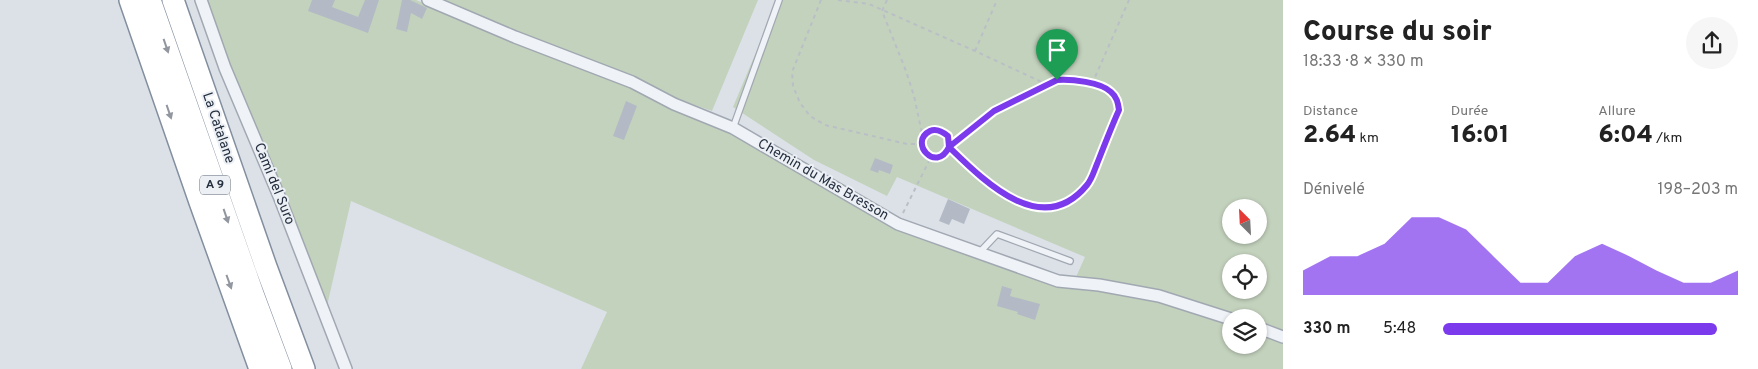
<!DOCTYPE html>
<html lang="fr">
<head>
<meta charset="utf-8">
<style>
  :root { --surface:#fff; --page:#f6f6f6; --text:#222; --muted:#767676; --accent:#7c3aed }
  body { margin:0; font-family:Overpass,sans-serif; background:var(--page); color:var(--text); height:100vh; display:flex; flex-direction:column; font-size:19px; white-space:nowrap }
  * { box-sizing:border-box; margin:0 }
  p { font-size:16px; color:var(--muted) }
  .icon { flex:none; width:28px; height:28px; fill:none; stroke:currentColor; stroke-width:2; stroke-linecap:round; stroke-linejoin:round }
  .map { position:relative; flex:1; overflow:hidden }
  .sheet { display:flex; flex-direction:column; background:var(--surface); width:475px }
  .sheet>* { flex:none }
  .needle { width:32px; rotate:336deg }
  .buttons { position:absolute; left:1222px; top:199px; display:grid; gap:10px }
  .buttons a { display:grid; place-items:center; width:45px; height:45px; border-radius:50%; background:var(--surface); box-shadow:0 1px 4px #0004; font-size:25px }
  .pin { position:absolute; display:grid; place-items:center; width:42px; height:42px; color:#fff; margin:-51px -21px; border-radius:50% 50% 50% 0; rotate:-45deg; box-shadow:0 0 5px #0007 }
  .pin .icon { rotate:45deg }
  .round { display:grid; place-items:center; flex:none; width:52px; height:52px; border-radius:26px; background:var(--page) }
  .summary { display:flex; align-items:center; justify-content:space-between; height:85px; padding:0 20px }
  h1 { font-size:28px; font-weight:800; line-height:38px }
  .stats { display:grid; grid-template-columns:repeat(3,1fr); gap:8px; height:85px; padding:5px 20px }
  .stats div { display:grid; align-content:center }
  .stats b { font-size:25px; font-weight:800 }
  .stats small { font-size:14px; font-weight:400 }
  .stats p { font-size:14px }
  .chart { height:140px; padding:10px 20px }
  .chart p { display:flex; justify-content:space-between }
  .chart svg { width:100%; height:90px; margin-top:5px; fill:var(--accent); opacity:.7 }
  ul { padding:0 20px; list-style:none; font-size:16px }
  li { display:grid; grid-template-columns:80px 60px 1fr; align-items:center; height:38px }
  li i { height:12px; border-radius:6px; background:var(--accent) }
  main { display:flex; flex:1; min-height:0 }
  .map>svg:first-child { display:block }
  .green { fill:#c3d2bd; fill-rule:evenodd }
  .building { fill:#b3bac5 }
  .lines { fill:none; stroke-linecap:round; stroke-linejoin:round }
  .lane-casing { stroke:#a1a8b2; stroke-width:8 }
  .street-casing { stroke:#a1a8b2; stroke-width:14 }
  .highway-casing { stroke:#838f9f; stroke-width:24 }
  .path { stroke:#babfc6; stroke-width:2; stroke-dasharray:4 4; stroke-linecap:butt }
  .lane { stroke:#eff2f6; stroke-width:5.5 }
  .street { stroke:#eff2f6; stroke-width:11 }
  .highway { stroke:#fff; stroke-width:21 }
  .oneway { fill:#92979f }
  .route-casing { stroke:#fff; stroke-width:10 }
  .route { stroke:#7c3aed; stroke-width:6 }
  .labels { text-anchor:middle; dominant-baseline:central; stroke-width:4; stroke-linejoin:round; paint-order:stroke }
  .shield { fill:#ecf0f5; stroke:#616976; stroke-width:1 }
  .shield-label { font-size:12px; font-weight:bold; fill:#252f3f }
  .street-label { font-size:14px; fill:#252f3f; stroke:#ecf0f5 }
</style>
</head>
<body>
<main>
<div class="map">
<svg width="1283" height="369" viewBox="0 0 1283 369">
  <rect width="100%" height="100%" fill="#dce1e8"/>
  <path class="green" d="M206,0H416L630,86L731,132L896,228L1099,289L1158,301L1231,324V345H1259V333L1283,342V369H581L607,312L351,201L327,306L230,66Z
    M440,0H758L712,111L677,99Z
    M778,0H1283V332L1259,323V318L1242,317L1227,312L1076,277L1085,257L897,177L887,196L814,160L733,107ZM1231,208H1259V235H1231ZM1231,262H1259V290H1231Z"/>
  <path class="building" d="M312,0H335L332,7L358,17L365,0H379L368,33L308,11Z
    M402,0H410L427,8L422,19L411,13L407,32L396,29Z
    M626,101L637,106L624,140L613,136Z
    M875,158L893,165L890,174L879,170L878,173L870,170Z
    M948,199L970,209L964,224L952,219L949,225L939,221Z
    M1002,286L1012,289L1010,296L1040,304L1035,320L1017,314L1018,312L997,306Z"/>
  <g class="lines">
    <g class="lane-casing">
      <path id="lane" d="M733,128L779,0
        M979,253L997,234L1070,261"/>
    </g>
    <g class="street-casing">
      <path id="street" d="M201,0L225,68L279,196L346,369
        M428,0L515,37L632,82L674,104L733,128L898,224L1058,281L1099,285L1159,296L1231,319
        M1259,328L1283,337"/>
    </g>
    <g class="highway-casing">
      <path id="highway" d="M130,0L200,202L260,369
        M150,0L253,294L281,369
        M173,0L266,267L304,369"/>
    </g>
    <path class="path" d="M821,0L792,72L793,86L800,103L810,116L825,125L907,144H921
      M838,0L869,4L975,51L1046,84
      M887,0L882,11L906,71L914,96L923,138
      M975,51L997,0
      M1057,80C1073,79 1107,82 1116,99C1118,102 1118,107 1119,110C1111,128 1104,146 1097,164C1094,171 1092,179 1087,185C1043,240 984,181 949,147L994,111Z
      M1092,84L1129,0
      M921 144a14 14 0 1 1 28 0a14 14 0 1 1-28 0Z
      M903,213L931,157"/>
    <use href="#lane" class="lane"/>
    <use href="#street" class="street"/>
    <use href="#highway" class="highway"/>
  </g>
  <defs><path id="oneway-solid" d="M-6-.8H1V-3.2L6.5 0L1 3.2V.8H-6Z" transform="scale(1.25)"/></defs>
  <g class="oneway">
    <use href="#oneway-solid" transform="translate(166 46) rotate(71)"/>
    <use href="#oneway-solid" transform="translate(169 112) rotate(71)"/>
    <use href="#oneway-solid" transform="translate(226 216) rotate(71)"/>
    <use href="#oneway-solid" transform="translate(229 282) rotate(70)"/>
  </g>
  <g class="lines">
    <g class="route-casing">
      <path id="route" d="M1057,80L994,111L949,147L948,136C943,132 936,128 930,131C908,142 936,174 949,147C984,181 1042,240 1087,185C1092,179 1094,171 1097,164C1104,146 1111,128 1119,110C1118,103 1117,97 1111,92C1101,82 1071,79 1057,80"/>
    </g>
    <use href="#route" class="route"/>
  </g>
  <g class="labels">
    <rect class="shield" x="200" y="175.5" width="30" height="19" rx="4"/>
    <g class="shield-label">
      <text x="215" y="185">A 9</text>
    </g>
    <g class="street-label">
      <text transform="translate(218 128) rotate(71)">La Catalane</text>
      <text transform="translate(823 180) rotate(30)">Chemin du Mas Bresson</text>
      <text transform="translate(274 184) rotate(68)">Cami del Suro</text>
    </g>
  </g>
</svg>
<div class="buttons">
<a><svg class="needle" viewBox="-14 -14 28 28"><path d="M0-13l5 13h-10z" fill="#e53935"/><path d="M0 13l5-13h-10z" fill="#767676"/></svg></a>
<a><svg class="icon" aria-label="locate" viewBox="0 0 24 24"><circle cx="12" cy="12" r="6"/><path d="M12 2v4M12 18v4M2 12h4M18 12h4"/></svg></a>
<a><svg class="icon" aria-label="layers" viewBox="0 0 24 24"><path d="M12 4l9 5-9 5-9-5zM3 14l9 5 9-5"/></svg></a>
</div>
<div class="pin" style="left:1057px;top:80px;background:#1e9e55"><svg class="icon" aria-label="arrive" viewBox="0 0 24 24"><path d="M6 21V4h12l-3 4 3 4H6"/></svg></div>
</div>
<section class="sheet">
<div class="summary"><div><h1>Course du soir</h1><p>18:33 · 8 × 330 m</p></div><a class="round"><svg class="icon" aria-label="share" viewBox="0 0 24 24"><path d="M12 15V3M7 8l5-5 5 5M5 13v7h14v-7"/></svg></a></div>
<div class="stats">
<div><p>Distance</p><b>2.64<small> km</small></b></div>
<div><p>Durée</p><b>16:01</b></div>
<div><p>Allure</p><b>6:04<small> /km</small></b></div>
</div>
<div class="chart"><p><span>Dénivelé</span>198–203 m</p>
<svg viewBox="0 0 160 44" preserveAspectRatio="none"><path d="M0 44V32L10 25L20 25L30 19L40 6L50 6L60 12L70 25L80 38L90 38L100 25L110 19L120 25L130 32L140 38L150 38L160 32V44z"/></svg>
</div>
<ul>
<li><b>330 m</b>5:48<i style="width:93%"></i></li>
</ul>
</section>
</main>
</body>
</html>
